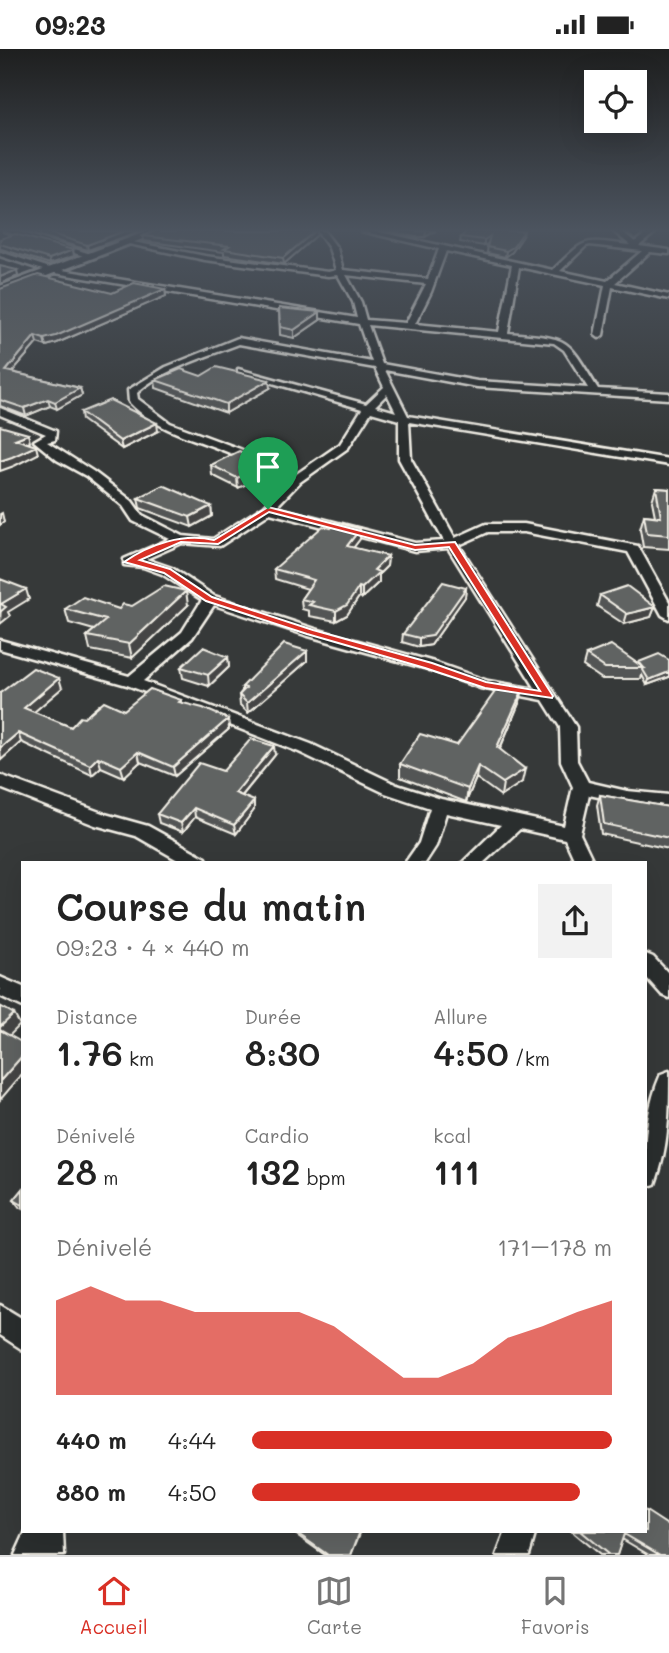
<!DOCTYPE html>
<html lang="fr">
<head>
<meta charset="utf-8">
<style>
  :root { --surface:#fff; --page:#f2f2f2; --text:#222; --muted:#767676; --line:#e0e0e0; --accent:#d93025 }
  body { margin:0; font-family:Mali,sans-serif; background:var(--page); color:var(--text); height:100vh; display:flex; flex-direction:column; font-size:26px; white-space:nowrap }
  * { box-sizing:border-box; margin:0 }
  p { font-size:23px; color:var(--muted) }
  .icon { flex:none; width:38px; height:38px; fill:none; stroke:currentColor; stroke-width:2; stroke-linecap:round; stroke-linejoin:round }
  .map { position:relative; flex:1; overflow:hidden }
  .sheet { position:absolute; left:21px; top:812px; width:626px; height:672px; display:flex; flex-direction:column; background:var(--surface); border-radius:0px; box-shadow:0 7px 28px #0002 }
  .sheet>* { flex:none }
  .fabs { position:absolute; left:584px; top:21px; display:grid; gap:14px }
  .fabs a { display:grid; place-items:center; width:63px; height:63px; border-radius:0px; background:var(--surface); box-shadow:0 7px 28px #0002; font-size:35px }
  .pin { position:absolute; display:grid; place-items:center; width:60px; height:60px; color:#fff; margin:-72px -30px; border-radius:50% 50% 50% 0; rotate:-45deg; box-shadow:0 0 7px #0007 }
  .pin .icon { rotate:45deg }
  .round { display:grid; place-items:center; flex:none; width:74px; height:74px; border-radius:0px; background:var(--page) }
  .overview { display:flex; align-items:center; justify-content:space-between; height:119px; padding:0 35px }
  h1 { font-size:38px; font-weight:600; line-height:52px }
  .figures { display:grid; grid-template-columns:repeat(3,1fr); gap:10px; height:119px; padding:7px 35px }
  .figures div { display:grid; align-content:center }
  .figures b { font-size:35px; font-weight:600 }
  .figures small { font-size:19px; font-weight:400 }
  .figures p { font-size:19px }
  .chart { height:196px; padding:14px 35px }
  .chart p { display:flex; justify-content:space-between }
  .chart svg { width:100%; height:126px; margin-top:7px; fill:var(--accent); opacity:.7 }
  ul { padding:0 35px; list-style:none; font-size:23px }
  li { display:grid; grid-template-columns:112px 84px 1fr; align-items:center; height:52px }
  li i { height:18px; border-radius:9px; background:var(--accent) }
  .status { display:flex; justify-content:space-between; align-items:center; height:49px; padding:0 35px; background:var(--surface); direction:ltr }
  .status svg { height:19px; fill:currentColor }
  .tabs { display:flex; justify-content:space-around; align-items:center; height:98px; border-top:2px solid var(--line); background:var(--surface); font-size:19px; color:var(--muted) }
  .tabs a { display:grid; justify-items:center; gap:4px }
  .tabs .selected { color:var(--accent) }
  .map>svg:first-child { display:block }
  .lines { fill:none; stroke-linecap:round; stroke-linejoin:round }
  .minor-casing { stroke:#f4f1e8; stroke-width:5 }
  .secondary-casing { stroke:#f4f1e8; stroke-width:6 }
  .minor { fill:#2a2d2e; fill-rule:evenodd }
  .secondary { fill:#2a2d2e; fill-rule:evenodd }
  .wall { fill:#535554; stroke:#f4f1e8; stroke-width:2 }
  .shaded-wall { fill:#444545; stroke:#f4f1e8; stroke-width:2 }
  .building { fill:#616362; stroke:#f4f1e8; stroke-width:2 }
  .route { fill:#d93025; stroke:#fff; stroke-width:2; fill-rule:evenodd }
</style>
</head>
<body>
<div class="status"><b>09:23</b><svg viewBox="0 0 49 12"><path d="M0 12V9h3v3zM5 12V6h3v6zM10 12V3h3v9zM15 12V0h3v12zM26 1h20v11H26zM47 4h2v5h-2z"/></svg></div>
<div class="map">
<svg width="669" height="1506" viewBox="0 0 669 1506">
  <rect width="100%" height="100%" fill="#363939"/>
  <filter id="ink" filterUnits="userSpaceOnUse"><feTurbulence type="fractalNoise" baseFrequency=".0143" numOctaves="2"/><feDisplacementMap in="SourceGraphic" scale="14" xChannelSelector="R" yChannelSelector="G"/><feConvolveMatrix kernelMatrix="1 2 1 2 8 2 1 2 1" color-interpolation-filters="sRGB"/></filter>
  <g filter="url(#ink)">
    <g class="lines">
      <g class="minor-casing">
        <path id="minor" d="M4,182H16L94,206L87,208Z
          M317,182H324L337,199L343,221L428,230L439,200L361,182H375L553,221C588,187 582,191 630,196L613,182H621L635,193L649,182H657L639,197L669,201V205L650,203L615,234L669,246V250L612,238L603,286L599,289L595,286L605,236L519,218L508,284C571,290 565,286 598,340L669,344V350L477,338L385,321L408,367L669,410V416L409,373L411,410L455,489L486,475H524L638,497L669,553V570L662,566L628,503L524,483H488L459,496L576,678L577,712L588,733L627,742L669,746V758L627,754L589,746L580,785L594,814H576L565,790L520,780L483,814H462L501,776L446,764L436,797L425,814H405L419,794L430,759L385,744L299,703L127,636L0,600V591L129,627L182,583L202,551L162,525L143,518L124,516V510L170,490L133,472L123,457L86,427L57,411L34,392L46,385L0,366V359L56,382L55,391L47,393L94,423L132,452L142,466L183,487L213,490L264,457L289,432C269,423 250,412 230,404C194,389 157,382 129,353L128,341L166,318L238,289L372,313L359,275L49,223L0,207V203L50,219L357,269L353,253L338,226L328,227L205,211L124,194L128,192L205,207L328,223L336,221L329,199ZM586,197L590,196L642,202L607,232L560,222ZM446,202L512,216L499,283L415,275L431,243ZM346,226L426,235L406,274L366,271L361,253ZM368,276L554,294L564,301L588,339L477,332L382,315ZM239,295L375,319L384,338L366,355L238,320V324L362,360L340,395L295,426L240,400L170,374L138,350L137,344C160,321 209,307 239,295ZM387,345L396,363L375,357ZM371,363L399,371V410L444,492L415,494L276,458L300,433L348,399ZM270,464L415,502L448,499L536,640L488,632L434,613L315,580L214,547L172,519L146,510L182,494L220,497ZM214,556L305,586L424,619L480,639L543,651L560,678L561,712L573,738L564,777L441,750L397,736L311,695L143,632L192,589Z
          M0,726L105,765L148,777L206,809L208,814H183L136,787L95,776L0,739Z
          M646,905L653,908L669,925V949L662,946L646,928Z
          M0,928L23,938V958L0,947Z
          M669,1022C669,1061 669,1098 655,1135L646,1138C644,1100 645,1061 661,1025Z
          M0,1256L23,1270V1301L0,1286Z
          M26,1482H63L64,1506H15Z
          M506,1482H536L529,1506H497Z"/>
      </g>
      <g class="secondary-casing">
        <path id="secondary" d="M148,182H163L0,245V237Z"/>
      </g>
      <use href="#minor" class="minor"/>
      <use href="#secondary" class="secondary"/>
    </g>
    <path class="wall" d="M39,182H140L88,201L40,187Z
      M387,182H436L425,188H415Z
      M317,186L284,215L224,206V203L144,192L143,187Z
      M523,187L512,203L505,208L487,204L488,194L484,197L460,193L461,188Z
      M0,190L73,201L74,207L50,215L1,200L0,201Z
      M0,240L112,244L165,240L166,247L57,294L46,297L37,294L12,323L80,339L82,346L57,360L50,357L26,367L0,357Z
      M279,259L320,271L294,289L280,286Z
      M201,327L270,339L226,364L156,339L155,331Z
      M81,363L158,382L122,400L82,371Z
      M268,415V425L238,439L212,426L211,416Z
      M656,439L669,440V500L643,498L640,480L644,466L655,467L652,452Z
      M138,449L211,457L212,467L192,478L140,459Z
      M331,479L360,480V490L353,499L388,507L387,517L379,525V533L362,549L359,548L347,566L336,572L309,567V562L302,560L301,550L308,540L275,530L274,520Z
      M466,539L465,548L431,596L419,598L402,593L403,585Z
      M600,546L655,558L651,568L624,575L597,557Z
      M188,556L132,609L90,601L87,587L94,581L69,574L65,560H119L132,557Z
      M586,606L638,615L639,613L669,611V628L647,636L642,626L641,630H602L583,617Z
      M228,608L229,618L209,637L183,629L181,618Z
      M307,612L248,664L240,656L239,646L242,642V638Z
      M62,639L34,663L71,678L84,669L181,651L182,654L228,670L229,680L175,727L140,713L124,728L101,718L92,726L21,693L1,711H0V644Z
      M523,640L520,652L500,700L522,733L501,747L476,729L466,753L400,728V715L457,696Z
      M275,706L242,747L254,761L236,785L195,768L183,783L159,774L157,765L223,722Z
      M600,746L669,758V800L601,785L597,756Z
      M23,1140V1160L20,1159L14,1151Z
      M291,1482H361L351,1506H325Z
      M571,1482H646L669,1506H649L622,1490L617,1506H600Z"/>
    <path class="shaded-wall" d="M124,182H140L88,201L87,196Z
      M315,182H317V186L284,215L283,209Z
      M426,182H436L425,188Z
      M524,182L523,187L512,203L505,208L506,202Z
      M490,187V193L484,197V191Z
      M73,201L74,207L50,215L49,210Z
      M17,221L18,227L0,235V228Z
      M165,240L166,247L57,294L46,297L44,290Z
      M320,263V271L294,289V281Z
      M35,287L37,294L7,329L6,322Z
      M269,331L270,339L226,364V355Z
      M80,339L82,346L57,360L55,353Z
      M48,350L50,357L26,367L24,359Z
      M157,374L158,382L122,400L120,392Z
      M28,385L30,393L17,399L15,390Z
      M36,397L38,405L14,417L0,422V412Z
      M268,415V425L238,439L237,429Z
      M211,457L212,467L192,478L190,468Z
      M2,464L4,473L0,476V465Z
      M360,480V490L347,507V497Z
      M388,507L387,517L379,525V533L362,549V539L374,521Z
      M359,538V548L347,566L336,572V562Z
      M466,539L465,548L431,596L419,598V589Z
      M26,540L29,550L8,563L10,567L0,575L1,555Z
      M186,542L188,556L132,609L129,595Z
      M655,558L651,568L624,575L627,565Z
      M307,602V612L248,664L247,654Z
      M228,608L229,618L209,637L208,626Z
      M669,623V628L647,636L649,631Z
      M59,629L62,639L27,669L24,659Z
      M523,640L520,652L495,711L497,698Z
      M228,670L229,680L175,727L173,718Z
      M18,684L21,693L1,711L0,699Z
      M274,697L275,706L236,754L235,744Z
      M138,703L140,713L124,728L121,718Z
      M98,708L101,718L92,726L90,716Z
      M478,717L476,729L466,753L468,740Z
      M525,720L522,733L501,747L503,734Z
      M254,752V761L236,785L234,776Z
      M194,759L195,768L183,783L181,774Z
      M14,965L20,976L5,991L0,983V978Z
      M23,1006V1024L0,1051V1032Z"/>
    <path class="building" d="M43,182H124L87,196Z
      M154,182H315L283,209L224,200L229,197L143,187Z
      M466,182H524L513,198L506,202L487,198L490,187L484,191L461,188Z
      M15,185L73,201L49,210L0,195V190Z
      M0,217L17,221L0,228Z
      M38,226L112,244L134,234L165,240L56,287L44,290L35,287L6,322L80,339L55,353L48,350L24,359L0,351V240Z
      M279,259L320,263L294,281L280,278Z
      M216,318L269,331L226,355L155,331L181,320L201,327Z
      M110,351L157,374L120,392L81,363Z
      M0,377L28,385L15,390L36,397L12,408L0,412Z
      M239,402L268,415L237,429L211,416Z
      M163,436L211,457L190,468L138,449Z
      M656,439L669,440V486L647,484L644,466L661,468Z
      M335,474L360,480L347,497L388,507L374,521L379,523L362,539L359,538L347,556L336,562L309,556L313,553L301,550L314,531L274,520L323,477L331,479Z
      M0,530L26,540L1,555L6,558L0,563Z
      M443,533L466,539L432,587L419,589L403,585Z
      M164,537L186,542L129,595L87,587L106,571L65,560L83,548L119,560L123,555L132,557Z
      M627,537L655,558L627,565L600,546Z
      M284,595L307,602L247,654L239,646L246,639L242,638Z
      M611,596L644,619H605L586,606Z
      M203,598L228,608L208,626L181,618Z
      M659,605L669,611V623L649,631L643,621L644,619L639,613Z
      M33,619L59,629L24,659L71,678L80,668L84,669L104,652L124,661L150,640L181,651L179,653L203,659L228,670L173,718L138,703L121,718L98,708L90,716L18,684L0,699V644Z
      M502,633L523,640L497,698L525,720L503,734L478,717L468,740L400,715L420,685L457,696Z
      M251,690L274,697L235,744L254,752L234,776L194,759L181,774L157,765L199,714L223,722Z
      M600,746L669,758V789L604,775Z
      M0,957L14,965L0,978Z
      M0,981L23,994V1006L0,1032Z
      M23,1140V1156L14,1151Z
      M646,1462L669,1477V1506H660L624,1485L617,1506H609L580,1482H646Z
      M294,1482H360L351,1506H328Z"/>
  </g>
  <linearGradient id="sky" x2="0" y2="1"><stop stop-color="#1e1f1f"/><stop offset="0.46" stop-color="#4c545f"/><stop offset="1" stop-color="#4c545f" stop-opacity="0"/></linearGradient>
  <rect width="669" height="393" fill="url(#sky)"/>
  <path class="route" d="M268,458L415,496L455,493L553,647L552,649L485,639L425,619L307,585L206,552L164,524L124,513C150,495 183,484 214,491ZM269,463L415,501L449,498L540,642L486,633L432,614L313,581L212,548L170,520L140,511L181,493L218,495Z"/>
</svg>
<div class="fabs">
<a><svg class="icon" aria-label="locate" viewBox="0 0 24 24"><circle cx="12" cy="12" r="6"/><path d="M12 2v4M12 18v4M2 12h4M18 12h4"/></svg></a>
</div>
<div class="pin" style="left:268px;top:460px;background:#1e9e55"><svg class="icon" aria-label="arrive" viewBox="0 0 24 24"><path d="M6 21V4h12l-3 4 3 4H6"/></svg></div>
<section class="sheet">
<div class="overview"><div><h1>Course du matin</h1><p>09:23 · 4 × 440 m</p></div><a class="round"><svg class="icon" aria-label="share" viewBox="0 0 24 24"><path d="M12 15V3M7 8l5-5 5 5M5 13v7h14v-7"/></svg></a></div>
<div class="figures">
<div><p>Distance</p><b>1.76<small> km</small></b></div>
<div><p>Durée</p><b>8:30</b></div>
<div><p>Allure</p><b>4:50<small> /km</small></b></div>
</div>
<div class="figures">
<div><p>Dénivelé</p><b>28<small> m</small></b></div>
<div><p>Cardio</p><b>132<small> bpm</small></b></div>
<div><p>kcal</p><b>111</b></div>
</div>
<div class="chart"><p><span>Dénivelé</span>171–178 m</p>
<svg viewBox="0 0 160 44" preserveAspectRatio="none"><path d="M0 44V11L10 6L20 11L30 11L40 15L50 15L60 15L70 15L80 20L90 29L100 38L110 38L120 33L130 24L140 20L150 15L160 11V44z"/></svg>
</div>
<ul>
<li><b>440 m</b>4:44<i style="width:100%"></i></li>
<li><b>880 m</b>4:50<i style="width:91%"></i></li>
</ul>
</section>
</div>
<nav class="tabs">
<a class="selected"><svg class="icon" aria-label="home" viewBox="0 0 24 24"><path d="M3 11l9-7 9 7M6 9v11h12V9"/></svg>Accueil</a>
<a><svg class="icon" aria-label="map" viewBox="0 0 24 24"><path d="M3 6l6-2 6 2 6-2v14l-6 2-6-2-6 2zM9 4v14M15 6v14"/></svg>Carte</a>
<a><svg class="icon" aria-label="saved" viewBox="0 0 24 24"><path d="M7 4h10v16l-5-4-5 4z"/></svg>Favoris</a>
</nav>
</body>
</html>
